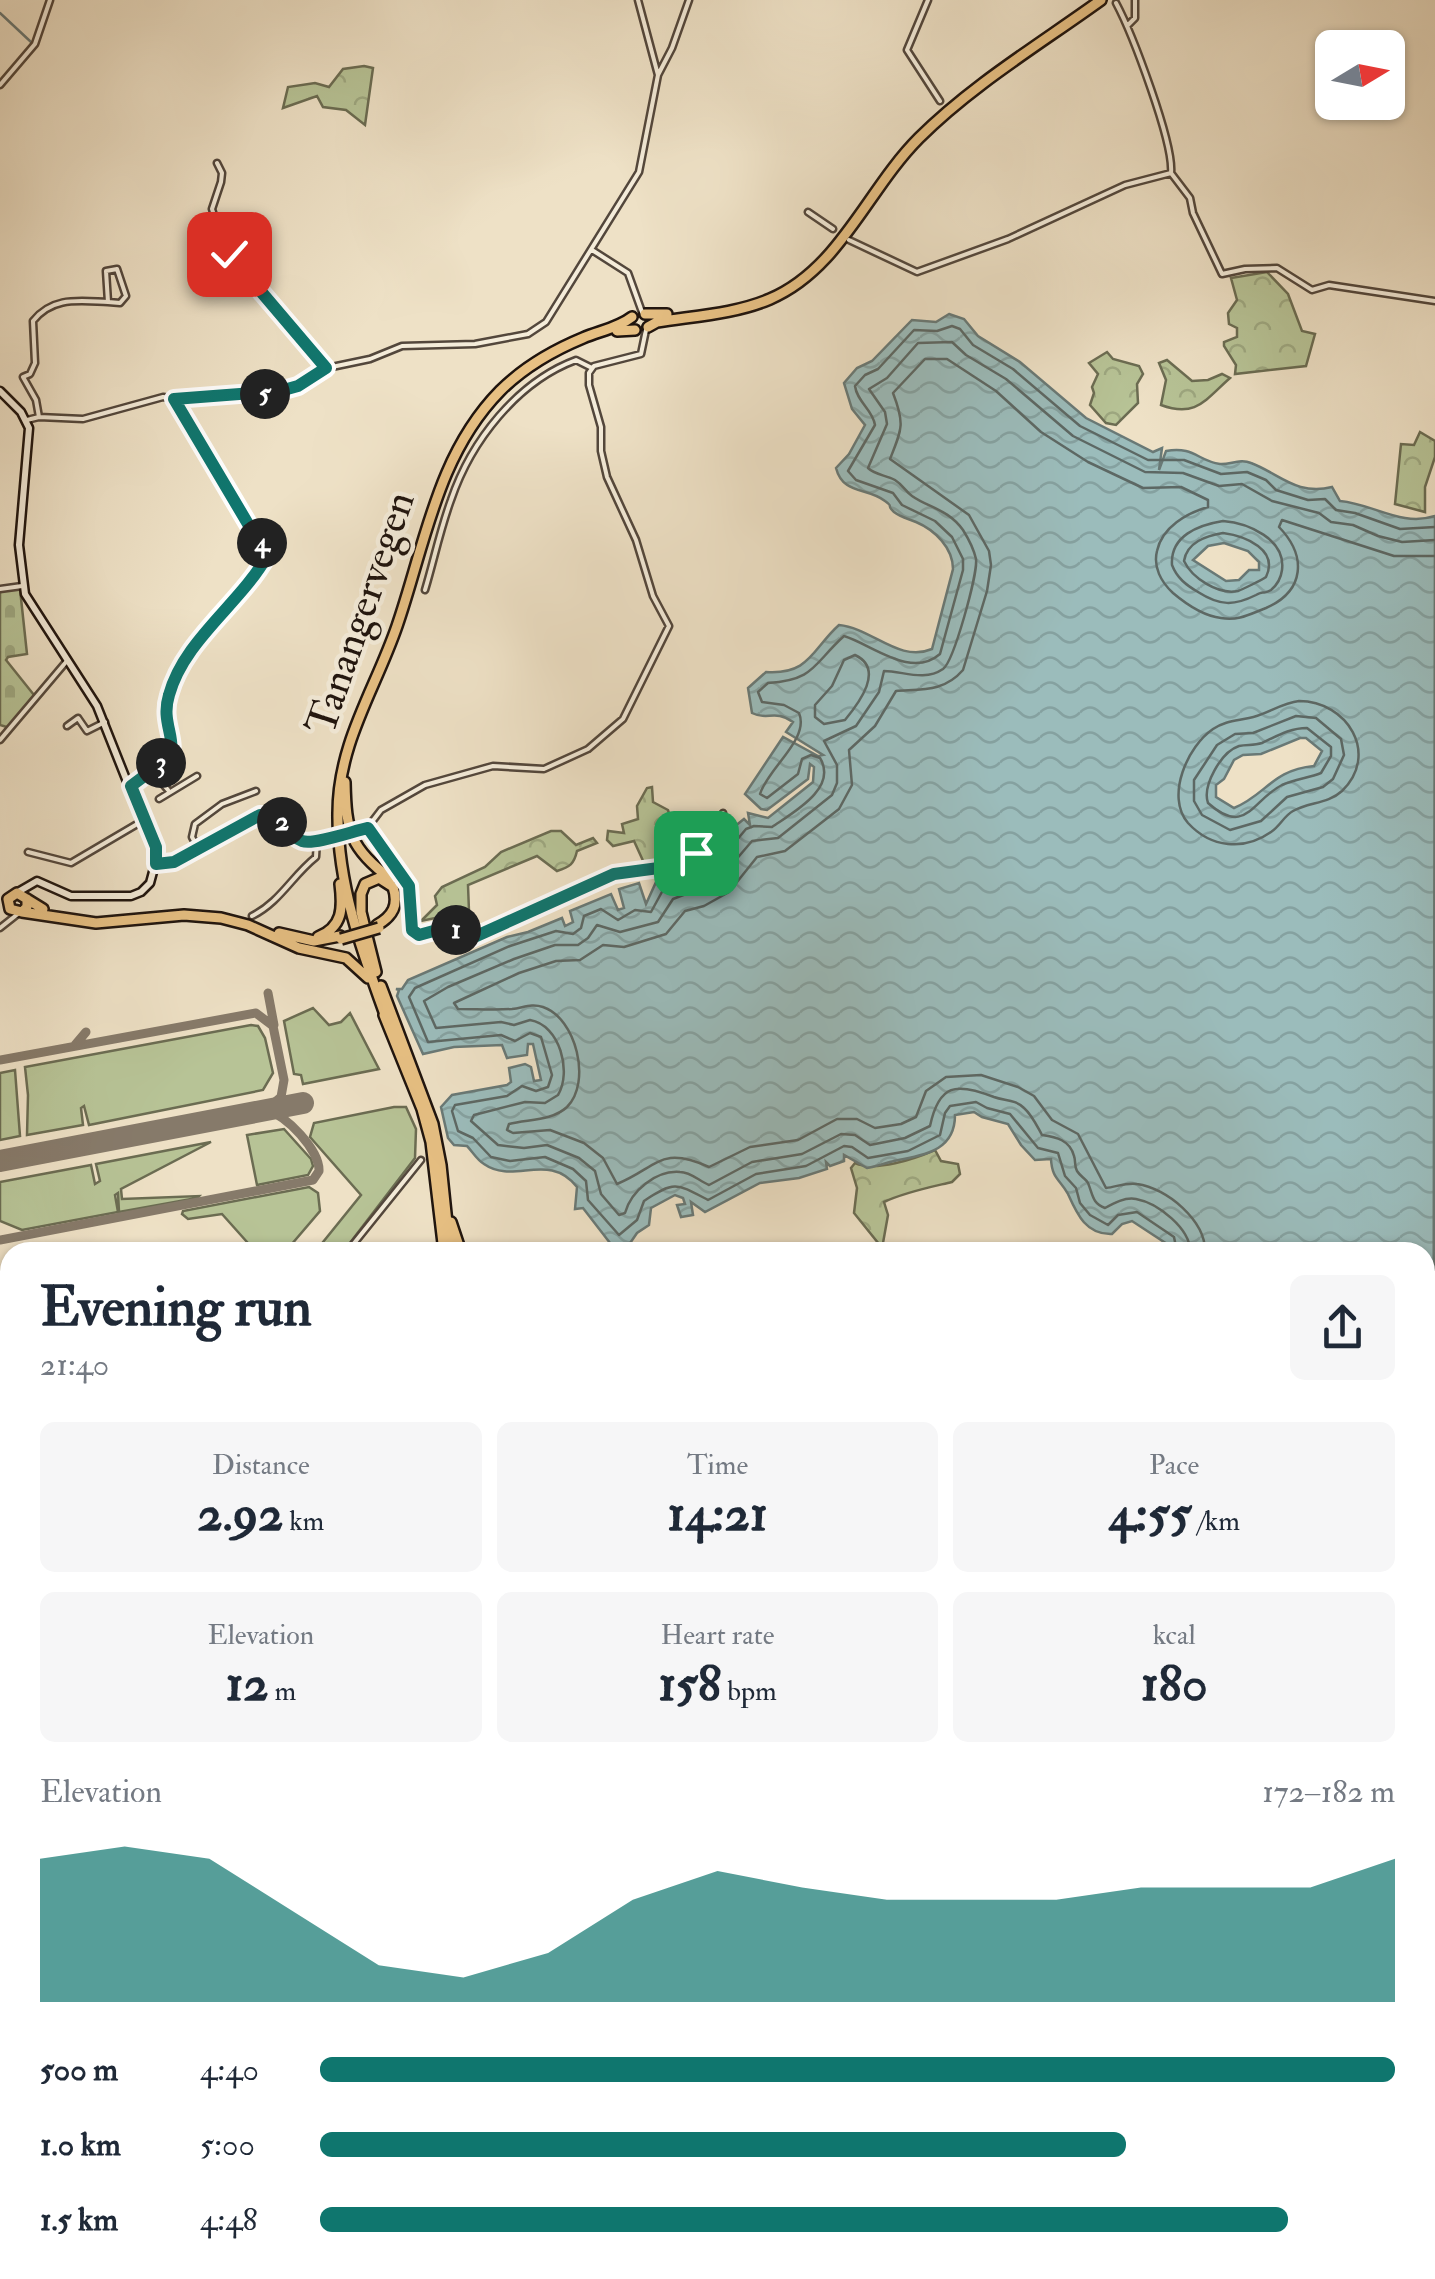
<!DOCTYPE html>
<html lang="en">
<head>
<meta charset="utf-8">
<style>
  :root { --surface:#fff; --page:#f6f6f7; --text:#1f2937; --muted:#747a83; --accent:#0f766e }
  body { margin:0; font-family:"IM FELL Double Pica",serif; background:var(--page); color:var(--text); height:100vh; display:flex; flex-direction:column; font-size:38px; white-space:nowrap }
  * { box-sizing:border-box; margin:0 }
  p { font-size:32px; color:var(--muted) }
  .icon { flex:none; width:55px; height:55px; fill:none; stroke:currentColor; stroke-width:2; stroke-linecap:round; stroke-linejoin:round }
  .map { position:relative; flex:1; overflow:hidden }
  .drawer { position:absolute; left:0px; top:1242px; width:1435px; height:1038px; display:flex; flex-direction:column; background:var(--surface); border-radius:30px 30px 0 0; box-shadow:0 2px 8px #0004 }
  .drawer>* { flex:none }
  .needle { width:65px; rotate:80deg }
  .tools { position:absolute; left:1315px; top:30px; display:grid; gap:20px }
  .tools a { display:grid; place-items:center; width:90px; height:90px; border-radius:15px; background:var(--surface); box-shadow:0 2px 8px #0004; font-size:50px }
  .pin { position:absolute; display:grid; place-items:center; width:85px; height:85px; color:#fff; margin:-42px; border-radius:20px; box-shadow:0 5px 15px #0006 }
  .km { position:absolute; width:50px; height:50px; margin:-25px; border-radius:50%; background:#222; color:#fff; font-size:28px; line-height:50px; text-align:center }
  .round { display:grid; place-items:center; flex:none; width:105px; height:105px; border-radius:15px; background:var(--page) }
  .head { display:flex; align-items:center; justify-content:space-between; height:170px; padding:0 40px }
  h1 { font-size:55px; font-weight:700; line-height:75px }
  .stats { display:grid; grid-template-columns:repeat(3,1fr); gap:15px; height:170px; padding:10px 40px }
  .stats div { display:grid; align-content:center; border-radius:15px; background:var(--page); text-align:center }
  .stats b { font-size:50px; font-weight:700 }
  .stats small { font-size:28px; font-weight:400 }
  .stats p { font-size:28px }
  .chart { height:280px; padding:20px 40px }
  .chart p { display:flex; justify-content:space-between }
  .chart svg { width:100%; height:180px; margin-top:10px; fill:var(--accent); opacity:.7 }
  ul { padding:0 40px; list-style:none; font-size:32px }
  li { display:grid; grid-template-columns:160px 120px 1fr; align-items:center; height:75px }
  li i { height:25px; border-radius:12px; background:var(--accent) }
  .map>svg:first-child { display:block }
  .grass { fill:#b7c396; stroke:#6b6c52; stroke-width:2.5 }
  .forest { fill:url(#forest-crowns); stroke:#6b6c52; stroke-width:2.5 }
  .cemetery { fill:url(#cemetery-stones); stroke:#6b6c52; stroke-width:2.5 }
  .water { fill:url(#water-waves); stroke:#697976; stroke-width:2.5; fill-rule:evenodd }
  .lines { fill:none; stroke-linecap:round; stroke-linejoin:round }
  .shore { stroke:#5d6864; stroke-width:2.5 }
  .stream { stroke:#697976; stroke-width:2.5 }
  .taxiway { stroke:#867a6a; stroke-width:9 }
  .runway { stroke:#867a6a; stroke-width:22 }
  .street-casing { stroke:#53473c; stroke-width:9 }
  .secondary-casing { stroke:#1f140e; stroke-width:11 }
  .primary-casing { stroke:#1f140e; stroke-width:12 }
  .highway-casing { stroke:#1f140e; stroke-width:14 }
  .street { stroke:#f4ecda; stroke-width:4 }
  .secondary { stroke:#f4ecda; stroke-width:6 }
  .primary { stroke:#e7c083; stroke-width:8 }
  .highway { stroke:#e7c083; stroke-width:9 }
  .street-bridge-casing { stroke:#53473c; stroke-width:9; stroke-linecap:butt }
  .highway-bridge-casing { stroke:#1f140e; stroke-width:14; stroke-linecap:butt }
  .street-bridge { stroke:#f4ecda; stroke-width:4 }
  .highway-bridge { stroke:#e7c083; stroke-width:9 }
  .route-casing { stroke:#fff; stroke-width:20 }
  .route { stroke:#0f766e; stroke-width:12 }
  .labels { text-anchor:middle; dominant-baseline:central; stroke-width:9; stroke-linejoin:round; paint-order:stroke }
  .street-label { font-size:42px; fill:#1f140e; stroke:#f4ecda }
</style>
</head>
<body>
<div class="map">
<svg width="1435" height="2279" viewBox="0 0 1435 2279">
  <defs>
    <pattern id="forest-crowns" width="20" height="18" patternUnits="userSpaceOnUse" patternTransform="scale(2.5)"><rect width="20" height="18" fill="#b7c396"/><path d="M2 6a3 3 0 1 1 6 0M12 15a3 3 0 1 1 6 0" fill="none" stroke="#9da780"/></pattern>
    <pattern id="cemetery-stones" width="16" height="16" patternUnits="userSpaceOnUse" patternTransform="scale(2.5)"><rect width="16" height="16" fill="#b7c396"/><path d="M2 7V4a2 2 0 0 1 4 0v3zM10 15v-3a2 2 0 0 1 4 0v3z" fill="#9da780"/></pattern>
    <pattern id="water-waves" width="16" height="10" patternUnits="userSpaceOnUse" patternTransform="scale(2.5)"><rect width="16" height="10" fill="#9bbcbb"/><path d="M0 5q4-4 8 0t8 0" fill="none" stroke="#85a1a0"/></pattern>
  </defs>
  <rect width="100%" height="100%" fill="#eee1c6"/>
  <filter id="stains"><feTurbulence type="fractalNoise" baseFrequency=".002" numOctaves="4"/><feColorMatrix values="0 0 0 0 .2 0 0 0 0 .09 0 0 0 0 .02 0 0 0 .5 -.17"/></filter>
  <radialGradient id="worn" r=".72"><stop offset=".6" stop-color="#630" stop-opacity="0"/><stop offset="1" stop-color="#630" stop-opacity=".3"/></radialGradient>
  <path class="grass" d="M313,1008L329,1025L341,1022L350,1013L379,1069L303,1084L301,1075L294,1074L284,1021Z
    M251,1025L258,1026L265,1038L273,1073L263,1090L89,1125L84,1106L81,1108L83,1125L27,1135L28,1095L25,1067Z
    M15,1070L20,1136L0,1140V1073Z
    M394,1107H406L416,1129L415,1158L343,1252H315L361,1195L310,1137L314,1123Z
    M284,1129L311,1159L313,1166L308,1175L257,1185L247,1135Z
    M211,1142L121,1189L122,1199L199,1196L197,1198L119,1212L118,1193L115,1195L118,1212L22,1230L0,1221V1182L91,1165L95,1184L100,1181L96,1164Z
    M309,1187L318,1193L320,1211L285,1252H256L222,1214L188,1219L182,1214L183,1211Z"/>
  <path class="forest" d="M364,66L373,68L365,125L346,110L323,107L317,96L283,108L288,87L315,83L329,87L343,69Z
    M1267,272L1288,294L1302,331L1315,334L1306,366L1235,374L1236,365L1224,346V342L1237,337V328L1229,324L1228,313L1237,300L1231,278Z
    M1107,352L1113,359L1139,366L1143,374L1137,384L1138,403L1116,425L1106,423L1090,405L1094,393L1092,387L1098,374L1089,363Z
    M1167,360L1192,381L1208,380L1222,374L1230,378C1205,400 1196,418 1161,405L1166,380L1159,363Z
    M1420,432L1435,441V457L1425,487V512L1395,504L1401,444L1414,445Z
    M652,787L653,802L668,810L674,829L664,842L684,856L645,865L634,841L613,846L607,840L608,831L624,833L622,824L638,819L637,806L647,788Z
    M551,831H561L576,845L593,838L597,843L577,851C574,864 570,867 557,871L537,856L468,885L469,911L421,921L437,905L435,896L442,887L485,867L501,852Z
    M935,1150L941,1161L958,1164L960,1174L952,1182C931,1187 905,1192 884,1202L888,1215L883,1243L879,1244L854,1213L857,1188L851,1168L855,1163C876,1172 914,1159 935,1150Z"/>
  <path class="cemetery" d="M20,589L27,654L8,657L6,660L34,695L10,728L0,725V591Z"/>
  <path class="water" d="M949,314L964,319L978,336L1020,362L1086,418L1153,452L1162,448L1159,470L1166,451C1194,446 1198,461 1220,464C1230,465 1240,458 1251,463C1280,474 1297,496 1332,487L1340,501C1374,504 1401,527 1435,516L1433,1683L1425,1685V1414L1430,1410L1425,1407V1252H1167V1244L1132,1221L1122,1224L1112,1234C1086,1235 1077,1214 1068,1194C1060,1179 1052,1179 1051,1159L1035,1160L1021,1145L1008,1124L982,1117L974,1112L955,1115C955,1154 919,1155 890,1162C882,1164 875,1167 867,1168L844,1155V1161L830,1166L826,1162L827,1169L799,1178L760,1183L705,1212L691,1202L693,1215L681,1217L677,1205L685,1204L683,1198L675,1195L651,1208L649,1225L637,1233L624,1252H617L583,1208L575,1209L577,1187C549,1151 514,1185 484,1164C477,1160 472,1151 467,1146L454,1145L448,1138L441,1107L452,1095L507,1085L511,1082L509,1068L525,1064L531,1067L534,1081L541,1080L533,1044H528L527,1055L507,1058L502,1045L454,1047L423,1054L397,996L399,990L396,989H402L408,980L507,937L528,932L562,918L565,926L573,922L570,911L611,894L618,910L624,908L619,889L639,883L646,904L656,882L705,863L729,831L744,819L750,825L748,813L768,818L813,782L814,767L810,764L808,779L767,810L761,809L745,794L783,737L818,756L823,755L786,732L793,722C775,709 767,721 752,713L748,688L766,672C810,675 812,649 839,625C872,628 899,663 932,649L953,569C953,548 935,530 916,522C909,519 900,517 894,512C885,504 895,508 885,501C867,487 843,495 836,468L849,454L865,425L852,409L844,383L857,368L872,361L912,320L936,322ZM1224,543L1248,551L1259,562V570H1249L1239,580L1226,581L1193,560L1208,546ZM1300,738H1306L1322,751L1314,766C1272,770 1266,795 1234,808L1216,797V785L1224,779L1234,760L1243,755L1261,754Z"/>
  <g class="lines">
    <path class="shore" d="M1223,521C1248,523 1286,539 1282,570C1281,578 1277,585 1271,590C1260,596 1267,589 1256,595C1234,606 1220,606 1198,592C1186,585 1177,578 1172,565C1170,536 1198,525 1223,521Z
      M1223,533C1246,536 1279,550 1266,577C1262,580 1241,590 1238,591C1218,595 1192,578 1184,561C1187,542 1206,536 1223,533Z
      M855,655C885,669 859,703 845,720L824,724L815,717V705L832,686L844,660Z
      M1299,701C1347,701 1380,754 1342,791C1328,804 1309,802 1293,811C1284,816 1280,826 1271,832C1244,851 1211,848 1188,823C1165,796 1188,746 1213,729C1225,721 1235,721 1249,718C1266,715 1281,703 1299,701Z
      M1296,716L1316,718L1341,739L1344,755L1333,779L1323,787L1287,797L1261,821L1230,830L1202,815L1194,801V780L1217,745L1235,734L1253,733Z
      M1307,728L1331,747V756L1321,773C1309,778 1295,779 1282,785C1252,800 1246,837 1208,803C1202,786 1221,752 1239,746C1247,744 1253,746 1262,743C1277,736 1290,728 1307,728Z
      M1177,1252L1174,1237L1137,1212L1118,1215L1108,1225L1090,1215L1080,1203L1076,1188L1065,1176L1058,1153L1038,1148L1010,1114L987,1108L976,1102L950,1106L945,1113L940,1135L908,1151L868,1158L852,1147L844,1146L806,1166L756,1174L708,1200C678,1184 675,1180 644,1201L637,1220L619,1235L588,1200L586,1181L573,1169L545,1157L510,1161L491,1157L473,1138L458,1131L452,1111L455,1105L507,1096L522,1086L536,1091L548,1087L552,1075L541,1037L530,1033L515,1041L501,1035L428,1042L409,997L415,988L510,946L556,931L573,934L581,928L584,916L601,909L618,920L635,910L651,912L663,890L711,871L746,829L754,826L772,827C794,812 838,788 820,758L811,755L802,759L798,774L767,798L760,794C768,768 810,739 799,713L784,705L762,702L758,692L768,683C815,680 813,664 844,636C873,645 911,679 940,654L963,570V559L952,537L935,521L902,505L893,493L856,480L848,471L875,425C873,410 857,402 855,386L865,375L878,369L914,330L937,331L952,326L960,329L973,345L1013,369L1080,426L1148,460H1184L1221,474L1247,472L1266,480L1276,490L1308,500L1325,499L1336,510L1355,513L1400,529L1435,527
      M1190,1252C1191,1229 1158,1203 1136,1199C1125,1197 1114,1203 1105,1208C1092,1203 1093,1195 1088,1183C1086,1179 1080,1176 1077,1171C1074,1166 1076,1161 1074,1156C1070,1140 1056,1137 1042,1135C1037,1126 1032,1115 1024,1108C1015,1099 1005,1101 994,1097C956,1082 939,1084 930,1126L905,1138L870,1145L855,1135L841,1134L802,1154L752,1162L709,1185C699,1181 691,1172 680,1172C656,1170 631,1191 625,1213L619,1215L601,1194L595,1171L579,1158L547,1145L524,1148L498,1145L471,1121L474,1115L525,1102L545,1103L558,1095C572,1072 560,1025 530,1020L514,1025L501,1022L436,1028L424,1001L448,987L514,959L555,945H578L588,938L597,925L620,932L658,922L673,899L717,882L752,841L778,838L832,795L837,783V765L824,741L856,726L879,692L884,671C903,671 924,682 943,669C954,661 978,573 976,559C974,550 968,538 963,530C948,509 929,508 912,496C905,491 903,485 895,480C886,475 875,475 868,468L887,424L885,412L869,389L887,378L918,343L952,342L966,355L1006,379L1073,436L1145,472L1183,473L1219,486L1242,484L1272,501L1319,513L1331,522L1353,525L1378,536L1402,542L1435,540
      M1205,1252C1206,1221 1167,1188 1137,1184C1127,1182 1116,1187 1106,1188L1078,1134L1052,1120L1034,1096L1018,1087L981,1075L946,1077L926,1091L916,1117L901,1124L875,1128L857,1119H837L798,1140L750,1147L709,1167C660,1145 658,1167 617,1184L603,1158L584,1143L550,1130L513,1133L507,1130L509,1124C528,1119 552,1121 567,1107C592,1082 576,1018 543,1007C531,1003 523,1008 512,1009C495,1010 476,1009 458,1009L454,1003L519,973L556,961L580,960L603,945L624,947L666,934L685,911L704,906L729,892L757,857L785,851L839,809L852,785L849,750L875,726L896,691C922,689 944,692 963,670L987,591L991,565L989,551L969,515L890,459C902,429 905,424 893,393L925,359H947L996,391L1041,432L1088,462L1143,488L1181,487L1208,500V507C1187,513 1162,527 1157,551C1153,567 1161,582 1173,593C1186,604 1204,616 1221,618C1239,621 1250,614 1266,608C1305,591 1307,556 1279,527L1282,520L1394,556H1435"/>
    <path class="stream" d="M0,13L31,42
      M472,2270L476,2279"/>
    <path class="taxiway" d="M268,993L274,1025
      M75,1045L86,1032
      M0,1060L256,1013L273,1026L284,1080L281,1097L266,1110
      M0,1240L313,1180L319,1171C320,1151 286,1114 266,1110"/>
    <path class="runway" d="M0,1161L303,1103"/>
    <g class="street-casing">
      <path id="street" d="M928,0L907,50L940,101
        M1116,3C1132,33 1174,143 1171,173L1190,198L1193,213L1222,274L1245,269L1277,268L1312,290L1329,285L1435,301
        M1128,25L1135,18V0
        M658,75L672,48L689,0
        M0,85L35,44L50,0
        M217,163L222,173L221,182L212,209L224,247L327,368
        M808,212L833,229
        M849,240L917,272L1008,239L1125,185L1171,173
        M592,250L628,273L642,312
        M39,417L36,400L23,377L30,374L35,363L33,321C53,296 79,301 108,302L106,271L117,269L126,296L120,303L108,302
        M27,420L39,417L83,419L163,397L180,399L221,394L271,393L299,386L327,368L370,359L402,346L475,344L528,334L546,322L639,172L658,75L638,0
        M0,589L22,586
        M425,590C434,560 440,530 451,500C471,441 517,382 576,360L592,368
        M67,726L78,718L87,731L105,722
        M0,740L66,662
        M152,771L168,790
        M131,786L171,755L165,709L177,674L267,556L175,400
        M159,799L197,776
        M368,827L381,810L425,785L493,766L544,769L588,749L623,719L669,626L653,596L636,540L607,477L601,451V427L589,385V373L594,366L641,354L646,330
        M368,827L409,886L411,930L421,935L448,927L471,938L614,874L681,862L706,843L723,813
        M199,850L192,837L195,824L222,804L256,791
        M28,852L71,863L144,820
        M157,864L175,862L260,815L275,817L302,840L322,839
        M252,916C280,902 292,876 316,857L317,840
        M0,928L19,913
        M347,1252L421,1160
        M0,1435L10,1434
        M0,1482L10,1481
        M0,1576L10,1574
        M9,1633H10
        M0,1681L10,1687
        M0,1703L10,1713
        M0,1755L10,1753
        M1425,1762L1435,1753
        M1425,1782L1435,1791
        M0,1791L10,1794
        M0,1831L10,1818
        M1425,1847L1435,1863
        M0,1862L10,1849
        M1425,1887L1427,1886
        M1425,1908L1435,1905
        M1425,1927L1435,1940
        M1425,2029L1435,2042
        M0,2107L10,2129
        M0,2181L10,2192
        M9,2192L5,2200L10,2203
        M3,2226L10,2223
        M1425,2250L1435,2245
        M1425,2268L1435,2263
        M49,2270V2279
        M392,2270L402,2279
        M480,2270L485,2279
        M720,2270L726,2279
        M1416,2270L1419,2279
        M26,2279L28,2270
        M425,2279L462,2272
        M1060,2279L1064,2270
        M1363,2279L1383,2270"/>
    </g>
    <g class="secondary-casing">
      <path id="secondary" d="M0,391L21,412L29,428L19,545L25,594L97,706L157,857L150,883L141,892L131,896H71L37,881L18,892
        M0,1643L10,1640
        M0,2014L10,2029
        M462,2270L466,2279
        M615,2279L624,2270"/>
    </g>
    <g class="primary-casing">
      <path id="primary" d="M0,1393H10
        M1425,1964L1435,1973"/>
    </g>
    <g class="highway-casing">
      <path id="highway" d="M645,314H667
        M648,327L657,322C694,316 735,314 770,299C840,269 867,190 919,138C972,85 1040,44 1101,0
        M617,331L635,330
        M345,782C346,831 350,849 391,879
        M27,899V907L22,912L10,909L8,899L17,893L43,909
        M22,912L96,923L184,915L221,918L248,925L299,948L346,958L368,978
        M279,933L314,941L340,936
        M318,937C343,927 343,908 340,884
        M376,972L361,912V894L365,884L379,878L393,887C399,905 393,916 377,925
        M381,986L433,1124L441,1165L450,1252
        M384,1015L422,1109L431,1142L444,1252
        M387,1020C363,954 337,885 338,813C338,743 375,690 397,626C425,545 437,455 500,391C523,368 554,350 583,338C599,331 618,328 632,317
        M451,1222L461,1252
        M683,2270L693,2279
        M699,2270L707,2279
        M714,2270L719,2279"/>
    </g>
    <use href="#street" class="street"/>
    <use href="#secondary" class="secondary"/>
    <use href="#primary" class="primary"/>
    <use href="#highway" class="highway"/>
    <g class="street-bridge-casing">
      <path id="street-bridge" d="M322,839L359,830"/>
    </g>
    <g class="highway-bridge-casing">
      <path id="highway-bridge" d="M341,939L379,928"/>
    </g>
    <use href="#street-bridge" class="street-bridge"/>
    <use href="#highway-bridge" class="highway-bridge"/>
  </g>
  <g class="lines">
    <g class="route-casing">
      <path id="route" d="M229,254L326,368L298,386L280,391L174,399L267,556C240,604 184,640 169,695C161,721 175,735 171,756L131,786L156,847V864L174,862L260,815C283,815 284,834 302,841C315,845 353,831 368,828L409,886L412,930L419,935L448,927L472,938L614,874L666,867L696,853"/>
    </g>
    <use href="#route" class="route"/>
  </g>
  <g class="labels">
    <g class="street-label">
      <text transform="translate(361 613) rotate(-71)">Tanangervegen</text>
    </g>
  </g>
  <rect width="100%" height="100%" filter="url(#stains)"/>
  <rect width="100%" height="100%" fill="url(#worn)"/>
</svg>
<div class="tools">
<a><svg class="needle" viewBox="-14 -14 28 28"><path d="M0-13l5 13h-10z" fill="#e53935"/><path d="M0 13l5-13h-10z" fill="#747a83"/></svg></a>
</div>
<div class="pin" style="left:696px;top:853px;background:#1e9e55"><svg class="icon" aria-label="arrive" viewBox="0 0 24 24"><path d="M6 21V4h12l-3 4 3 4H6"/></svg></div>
<div class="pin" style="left:229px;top:254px;background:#d93025"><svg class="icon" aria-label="check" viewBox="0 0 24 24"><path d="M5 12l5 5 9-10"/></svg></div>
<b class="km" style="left:456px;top:930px">1</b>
<b class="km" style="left:282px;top:822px">2</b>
<b class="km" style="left:161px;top:763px">3</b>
<b class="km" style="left:262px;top:543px">4</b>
<b class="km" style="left:265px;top:394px">5</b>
<section class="drawer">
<div class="head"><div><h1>Evening run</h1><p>21:40</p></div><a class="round"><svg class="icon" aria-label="share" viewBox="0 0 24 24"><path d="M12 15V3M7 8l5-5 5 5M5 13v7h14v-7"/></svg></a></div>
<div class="stats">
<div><p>Distance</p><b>2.92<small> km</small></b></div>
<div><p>Time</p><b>14:21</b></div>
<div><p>Pace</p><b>4:55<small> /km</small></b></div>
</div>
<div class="stats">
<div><p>Elevation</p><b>12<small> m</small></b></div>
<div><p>Heart rate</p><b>158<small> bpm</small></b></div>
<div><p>kcal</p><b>180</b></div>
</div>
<div class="chart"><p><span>Elevation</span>172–182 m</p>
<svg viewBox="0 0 160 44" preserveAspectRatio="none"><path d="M0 44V9L10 6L20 9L30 22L40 35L50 38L60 32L70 19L80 12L90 16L100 19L110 19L120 19L130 16L140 16L150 16L160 9V44z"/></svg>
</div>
<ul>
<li><b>500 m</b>4:40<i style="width:100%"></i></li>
<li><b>1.0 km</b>5:00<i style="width:75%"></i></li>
<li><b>1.5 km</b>4:48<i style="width:90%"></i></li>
</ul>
</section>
</div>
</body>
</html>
